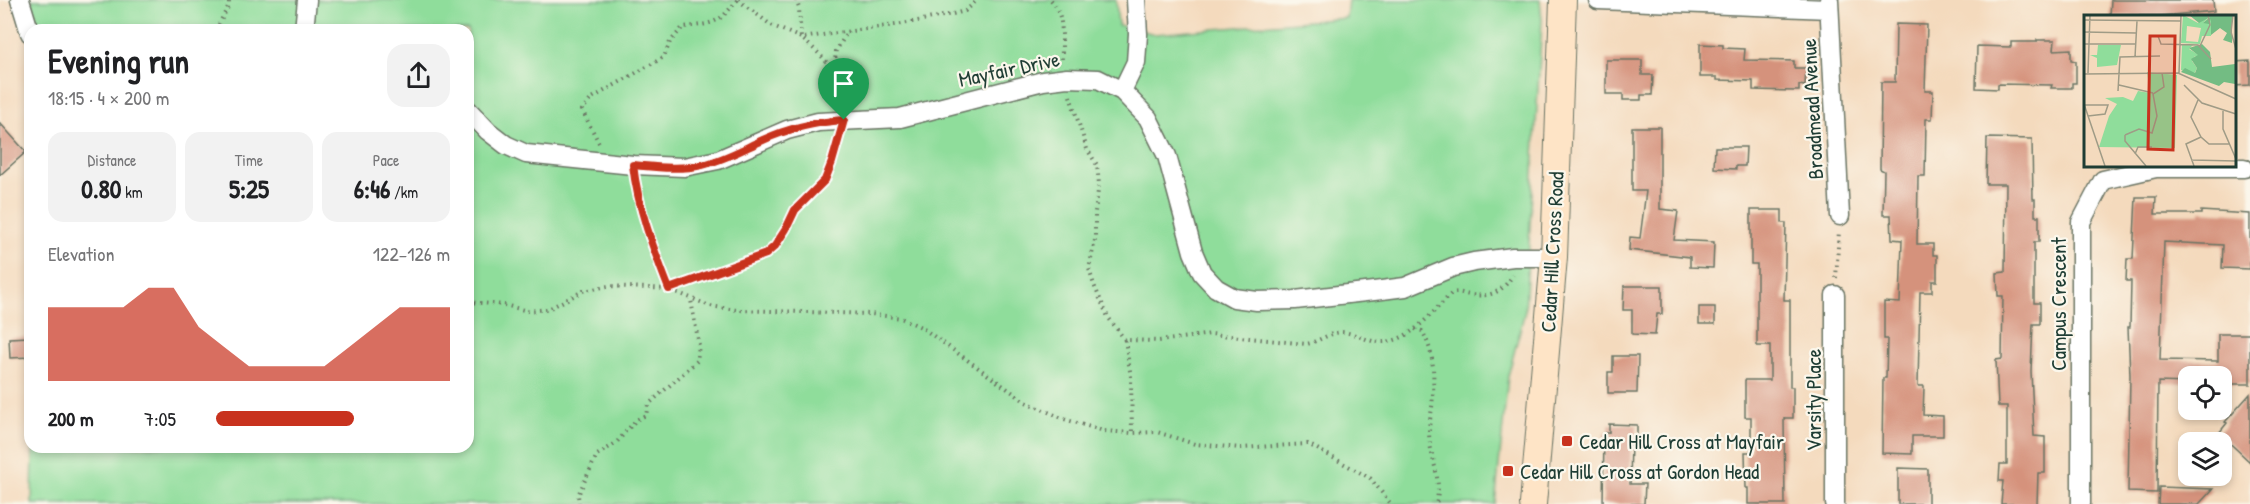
<!DOCTYPE html>
<html lang="en">
<head>
<meta charset="utf-8">
<style>
  :root { --surface:#fff; --page:#f2f2f2; --text:#202124; --muted:#757577; --accent:#c8321e }
  body { margin:0; font-family:"Patrick Hand",sans-serif; background:var(--page); color:var(--text); height:100vh; display:flex; flex-direction:column; font-size:22px; white-space:nowrap }
  * { box-sizing:border-box; margin:0 }
  p { font-size:20px; color:var(--muted) }
  .icon { flex:none; width:33px; height:33px; fill:none; stroke:currentColor; stroke-width:2; stroke-linecap:round; stroke-linejoin:round }
  .map { position:relative; flex:1; overflow:hidden }
  .panel { position:absolute; left:24px; top:24px; width:450px; height:429px; display:flex; flex-direction:column; background:var(--surface); border-radius:18px; box-shadow:0 3px 9px #0003 }
  .panel>* { flex:none }
  .tools { position:absolute; left:2178px; top:366px; display:grid; gap:12px }
  .tools a { display:grid; place-items:center; width:54px; height:54px; border-radius:12px; background:var(--surface); box-shadow:0 3px 9px #0003; font-size:30px }
  .pin { position:absolute; display:grid; place-items:center; width:51px; height:51px; color:#fff; margin:-62px -26px; border-radius:50% 50% 50% 0; rotate:-45deg; box-shadow:0 0 6px #0007 }
  .pin .icon { rotate:45deg }
  .round { display:grid; place-items:center; flex:none; width:63px; height:63px; border-radius:18px; background:var(--page) }
  .head { display:flex; align-items:center; justify-content:space-between; height:102px; padding:0 24px }
  h1 { font-size:33px; font-weight:700; line-height:45px }
  .metrics { display:grid; grid-template-columns:repeat(3,1fr); gap:9px; height:102px; padding:6px 24px }
  .metrics div { display:grid; align-content:center; border-radius:15px; background:var(--page); text-align:center }
  .metrics b { font-size:26px; font-weight:700 }
  .metrics small { font-size:16px; font-weight:400 }
  .metrics p { font-size:16px }
  .chart { height:168px; padding:12px 24px }
  .chart p { display:flex; justify-content:space-between }
  .chart svg { width:100%; height:108px; margin-top:6px; fill:var(--accent); opacity:.7 }
  ul { padding:0 24px; list-style:none; font-size:20px }
  li { display:grid; grid-template-columns:96px 72px 1fr; align-items:center; height:45px }
  li i { height:15px; border-radius:8px; background:var(--accent) }
  .map>svg:first-child { display:block }
  .green { fill:#8fdd9b; stroke:#578d68; stroke-width:1.5 }
  .building { fill:#d5927c }
  .lines { fill:none; stroke-linecap:round; stroke-linejoin:round }
  .minor-casing { stroke:#6a7464; stroke-width:21 }
  .secondary-casing { stroke:#6a7464; stroke-width:28 }
  .path { stroke:#6a7464; stroke-width:4; stroke-dasharray:1.5 4.5; stroke-linecap:butt }
  .minor { stroke:#fff; stroke-width:18 }
  .secondary { stroke:#fee4c6; stroke-width:26 }
  .route-casing { stroke:#fff; stroke-width:12 }
  .route { stroke:#c8321e; stroke-width:8 }
  .poi-dot { fill:#c8321e; stroke:#fbf7ec; stroke-width:2 }
  .labels { text-anchor:middle; dominant-baseline:central; stroke-width:4.5; stroke-linejoin:round; paint-order:stroke }
  .street-label { font-size:21px; fill:#1f3d34; stroke:#fbf7ec }
  .poi-label { font-size:21px; fill:#1f3d34; stroke:#fbf7ec; text-anchor:start }
  .inset-road { fill:none; stroke:#9f9b86; stroke-width:1.5 }
  .view { fill:#c8321e; fill-opacity:0.15; stroke:#c8321e; stroke-width:3 }
  .inset-edge { fill:none; stroke:#1f3d34; stroke-width:3 }
</style>
</head>
<body>
<div class="map">
<svg width="2250" height="504" viewBox="0 0 2250 504">
  <rect width="100%" height="100%" fill="#fbf7ec"/>
  <filter id="ink" filterUnits="userSpaceOnUse"><feTurbulence type="fractalNoise" baseFrequency=".0167" numOctaves="2"/><feDisplacementMap in="SourceGraphic" scale="12" xChannelSelector="R" yChannelSelector="G"/><feConvolveMatrix kernelMatrix="1 2 1 2 8 2 1 2 1" color-interpolation-filters="sRGB"/></filter>
  <filter id="wash" filterUnits="userSpaceOnUse"><feTurbulence type="fractalNoise" baseFrequency=".008" numOctaves="4" result="noise"/><feDisplacementMap in="SourceGraphic" scale="24" xChannelSelector="R" yChannelSelector="G"/><feGaussianBlur stdDeviation="1.35" result="paint"/><feColorMatrix in="noise" values="0 0 0 0 0 0 0 0 0 0 0 0 0 0 0 0 0 1.4 0 .05"/><feComposite in="paint" operator="in"/></filter>
  <g filter="url(#wash)">
    <rect width="100%" height="100%" fill="#f4dabd"/>
    <path class="green" d="M31,0H1116L1118,25L1155,34L1346,18L1348,0H1540L1542,20L1525,311L1508,376L1495,504H32L33,447H468V30H40Z"/>
    <g id="blocks">
      <path class="building" d="M2111,0H2213L2214,11L2160,16H2110Z
        M1896,24L1927,25L1925,91H1933L1932,119H1926L1925,176H1918L1917,244H1933V255H1937V281H1932V292H1920L1918,386H1924L1923,415L1943,416V436H1912V454L1882,453L1883,378H1886L1887,339H1884V302L1900,303L1902,240L1892,239L1891,215H1883L1884,171L1880,169L1881,82H1895Z
        M2037,40H2055L2054,50L2071,49V60L2076,61V83H2072V88H2051L2052,85L1998,84V89L1976,88L1977,46L2011,47V42H2037Z
        M1700,44L1723,45V48L1745,49L1744,60L1794,61V68H1806L1805,86L1799,85V91L1753,90V81L1717,80V77H1700Z
        M1606,60H1642V75H1653L1652,95H1641V100H1623V94H1606Z
        M2250,61V85L2234,86V62Z
        M0,123L26,152L0,175Z
        M1632,127H1660V209L1678,211L1674,240L1714,242L1713,268L1690,267V257L1629,250L1630,237L1640,238L1646,191H1632Z
        M1987,138L2032,139L2033,199H2035V216H2039V242H2034V303H2040V324H2033L2031,371L2034,436L2045,437V473H2038L2037,504H2001L2003,481H1999L2000,464H2007V406H1998L1996,360L2002,359L2003,296H1998L1997,273L2005,272L2006,184H1986Z
        M1715,147H1746L1745,166H1736V169L1714,168Z
        M2136,197H2156L2155,214H2201V211L2250,214V269L2222,268L2223,245L2164,242L2160,360L2218,361V334H2250V384H2222V376H2188V383L2158,382L2157,493L2128,492L2130,375L2128,327H2130L2131,281H2126L2127,259H2133Z
        M1751,210H1782V223H1786L1784,300H1790V387H1793V418H1784L1785,504H1748V488H1746L1745,452H1751V417H1745V380H1770V346H1757V264H1751Z
        M1624,286H1662V314H1657L1655,335L1632,334V310H1623Z
        M1699,307H1715V324H1699Z
        M29,337L30,357L10,358L9,338Z
        M1613,356H1638L1637,393H1608V372H1613Z
        M2250,394V462L2219,433L2227,423L2225,422Z
        M1609,424L1637,425V442H1631L1630,484H1645L1644,504H1603L1604,433H1609Z
        M1898,468L1928,469V504H1898Z
        M2159,487L2213,489L2199,504H2158Z"/>
    </g>
  </g>
  <g filter="url(#ink)">
    <use href="#blocks" fill-opacity="0" stroke="#6a7464" stroke-width="1.5"/>
    <g class="lines">
      <g class="minor-casing">
        <path id="minor" d="M20,0L30,33
          M1598,0L1829,9
          M1829,0L1840,216
          M304,30L307,0
          M1122,91L1136,62L1138,34L1136,0
          M468,110L488,131L506,145L526,154L633,165L684,167L718,160L787,130L818,122L900,118L1043,81L1067,78L1098,79L1122,91L1148,118L1167,156L1193,252L1202,273L1216,288L1234,298L1257,301L1295,300L1374,291L1405,287L1453,267L1474,262L1513,257H1554
          M1835,295V504
          M2081,504V222L2103,180L2156,168H2244"/>
      </g>
      <g class="secondary-casing">
        <path id="secondary" d="M1533,504L1554,257L1563,0"/>
      </g>
      <path class="path" d="M738,0L771,25L801,38L902,24L953,14L965,11L978,0
        M796,0L799,8L801,38C828,60 835,69 845,103
        M1051,0C1066,16 1061,41 1062,63
        M216,30L229,5V0
        M834,70L836,51L848,31
        M1070,96L1087,149L1097,165L1099,184L1095,212V240L1089,269L1094,285L1108,317L1125,340L1159,341L1211,334L1306,344C1318,342 1329,333 1341,332C1354,332 1367,342 1381,342C1410,343 1433,311 1452,293C1460,291 1463,294 1471,295C1492,297 1502,292 1513,275
        M599,143L582,110L592,98L664,57L670,42L683,27C712,24 719,24 737,0
        M635,183L652,246L669,289L766,254L775,246L786,229L795,210L825,180L838,140
        M1836,278L1839,231
        M468,302L504,305L528,311L548,309L583,291L608,286L669,289L710,306L737,310L871,314L901,318L921,327L1026,402L1064,419L1104,431L1132,433L1157,432L1195,444L1241,448L1308,444L1370,478L1391,504
        M1415,329L1422,331C1436,354 1434,381 1432,408C1431,415 1429,423 1429,431C1429,457 1443,478 1436,504
        M1125,340L1131,377L1132,433
        M579,504L578,495L597,455L616,443L636,420L646,415L648,405L697,361L699,345L691,300"/>
      <use href="#minor" class="minor"/>
      <use href="#secondary" class="secondary"/>
    </g>
  </g>
  <g class="lines" filter="url(#ink)">
    <g class="route-casing">
      <path id="route" d="M844,120L832,162L825,180L795,210L786,229L775,246L766,254L669,289C653,248 638,208 633,165C656,167 680,170 702,165C724,160 743,149 763,140C789,128 815,122 844,120Z"/>
    </g>
    <use href="#route" class="route"/>
  </g>
  <g class="poi-dot">
    <rect x="1561" y="435" width="12" height="12" rx="3"/>
    <rect x="1502" y="465" width="12" height="12" rx="3"/>
  </g>
  <g class="labels">
    <g class="street-label">
      <text transform="translate(1009 69) rotate(-12)">Mayfair Drive</text>
      <text transform="translate(1812 109) rotate(-93)">Broadmead Avenue</text>
      <text transform="translate(1552 252) rotate(-87)">Cedar Hill Cross Road</text>
      <text transform="translate(2058 304) rotate(-90)">Campus Crescent</text>
      <text transform="translate(1813 400) rotate(-90)">Varsity Place</text>
    </g>
    <g class="poi-label">
      <text x="1579" y="441">Cedar Hill Cross at Mayfair</text>
      <text x="1520" y="471">Cedar Hill Cross at Gordon Head</text>
    </g>
  </g>
  <g transform="translate(2084 15)">
    <rect width="152" height="152" fill="#f4dabd"/>
    <path d="M99,0L114,8L126,1L119,8L127,4V21H118L116,29L97,28ZM103,11L117,13L114,27L102,26ZM14,30H37L33,50L13,52V43L6,40H13ZM98,30H109L105,34L115,40L114,45L111,41L108,46L113,53L110,59L97,55ZM63,57L93,60L91,133L15,132L25,101L33,89L21,83L39,82L49,86L54,76L66,78Z" fill="#8fdd9b" fill-rule="evenodd"/>
    <path d="M105,0H148V28L139,25L143,18L136,13L127,20V4L125,9L119,8L126,2L115,8ZM118,29L126,37L128,52L151,49V69L140,67L135,71L97,57L101,53L111,58L113,53L107,44L114,40L105,33Z" fill="#73bc83"/>
    <path class="inset-road" d="M149,0L147,17L152,34M0,5L97,6M0,17L52,18M74,21L77,29L114,30L127,44M0,29H52M116,31L126,10L124,0M51,42L53,6M4,58L6,0M95,58L97,0M0,59L94,58L152,84M35,70L69,78M100,70L118,88L152,99M34,76L36,42L76,41M114,85L107,102L117,122L125,129H145M0,89L21,151M0,90H24L21,99L4,101M139,96V114L152,144M41,120L55,114L68,118L73,101L69,79L80,72L78,58M41,120V126L62,151M51,139L54,132H68M107,145L152,146M110,151L102,129L117,122"/>
    <path class="view" d="M66,21H91L89,135L64,134Z"/>
    <rect width="152" height="152" class="inset-edge"/>
  </g>
</svg>
<div class="tools">
<a><svg class="icon" aria-label="locate" viewBox="0 0 24 24"><circle cx="12" cy="12" r="6"/><path d="M12 2v4M12 18v4M2 12h4M18 12h4"/></svg></a>
<a><svg class="icon" aria-label="layers" viewBox="0 0 24 24"><path d="M12 4l9 5-9 5-9-5zM3 14l9 5 9-5"/></svg></a>
</div>
<div class="pin" style="left:844px;top:120px;background:#1e9e55"><svg class="icon" aria-label="arrive" viewBox="0 0 24 24"><path d="M6 21V4h12l-3 4 3 4H6"/></svg></div>
<section class="panel">
<div class="head"><div><h1>Evening run</h1><p>18:15 · 4 × 200 m</p></div><a class="round"><svg class="icon" aria-label="share" viewBox="0 0 24 24"><path d="M12 15V3M7 8l5-5 5 5M5 13v7h14v-7"/></svg></a></div>
<div class="metrics">
<div><p>Distance</p><b>0.80<small> km</small></b></div>
<div><p>Time</p><b>5:25</b></div>
<div><p>Pace</p><b>6:46<small> /km</small></b></div>
</div>
<div class="chart"><p><span>Elevation</span>122–126 m</p>
<svg viewBox="0 0 160 44" preserveAspectRatio="none"><path d="M0 44V14L10 14L20 14L30 14L40 6L50 6L60 22L70 30L80 38L90 38L100 38L110 38L120 30L130 22L140 14L150 14L160 14V44z"/></svg>
</div>
<ul>
<li><b>200 m</b>7:05<i style="width:59%"></i></li>
</ul>
</section>
</div>
</body>
</html>
